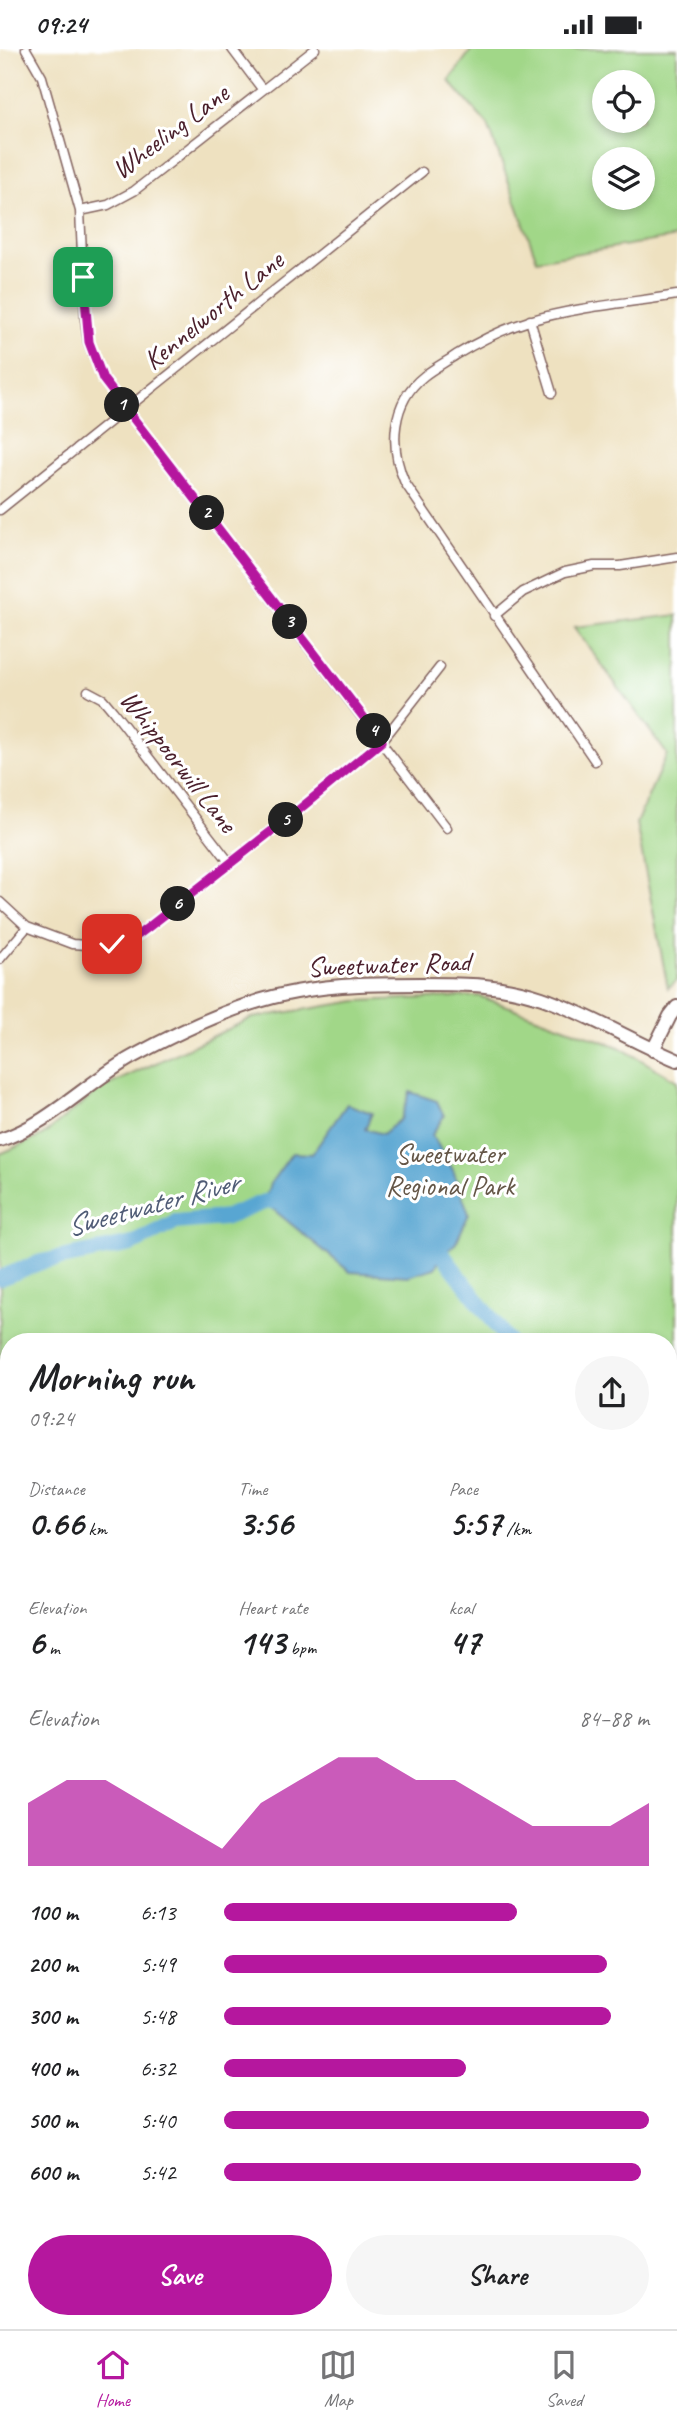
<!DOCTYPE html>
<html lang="en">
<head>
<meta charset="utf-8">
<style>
  :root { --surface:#fff; --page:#f6f6f6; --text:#202124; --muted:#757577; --line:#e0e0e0; --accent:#b5179e }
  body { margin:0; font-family:Caveat,sans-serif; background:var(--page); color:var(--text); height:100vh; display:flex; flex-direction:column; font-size:26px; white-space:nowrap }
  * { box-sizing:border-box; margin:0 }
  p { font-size:23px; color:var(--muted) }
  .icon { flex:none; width:38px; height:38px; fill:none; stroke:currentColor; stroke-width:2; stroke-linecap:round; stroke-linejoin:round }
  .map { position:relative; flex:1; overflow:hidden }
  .sheet { position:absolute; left:0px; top:1284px; width:677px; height:996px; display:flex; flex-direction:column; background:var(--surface); border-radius:28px 28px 0 0; box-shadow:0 4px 10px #0003 }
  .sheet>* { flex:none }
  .tools { position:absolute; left:592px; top:21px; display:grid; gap:14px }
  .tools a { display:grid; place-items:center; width:63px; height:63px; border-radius:50%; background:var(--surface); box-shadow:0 4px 10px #0003; font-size:35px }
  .pin { position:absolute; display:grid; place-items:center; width:60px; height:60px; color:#fff; margin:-30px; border-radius:14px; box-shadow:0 4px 10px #0006 }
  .km { position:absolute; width:35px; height:35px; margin:-18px; border-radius:50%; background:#222; color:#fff; font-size:19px; line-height:35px; text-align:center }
  .round { display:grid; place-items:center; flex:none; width:74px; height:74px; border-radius:37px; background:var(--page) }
  .overview { display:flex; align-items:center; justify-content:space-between; height:119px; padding:0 28px }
  h1 { font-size:38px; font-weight:700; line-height:52px }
  .metrics { display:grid; grid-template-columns:repeat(3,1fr); gap:10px; height:119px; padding:7px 28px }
  .metrics div { display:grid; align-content:center }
  .metrics b { font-size:35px; font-weight:700 }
  .metrics small { font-size:19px; font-weight:400 }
  .metrics p { font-size:19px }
  .chart { height:196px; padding:14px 28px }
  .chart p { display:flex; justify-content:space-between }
  .chart svg { width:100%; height:126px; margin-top:7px; fill:var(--accent); opacity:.7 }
  .action { display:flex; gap:14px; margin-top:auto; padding:14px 28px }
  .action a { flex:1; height:80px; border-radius:42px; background:var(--accent); color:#fff; font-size:28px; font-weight:700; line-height:80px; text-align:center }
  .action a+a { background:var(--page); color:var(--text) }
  ul { padding:0 28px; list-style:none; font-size:23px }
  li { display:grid; grid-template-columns:112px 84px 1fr; align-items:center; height:52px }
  li i { height:18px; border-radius:9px; background:var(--accent) }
  .status { display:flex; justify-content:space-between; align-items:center; height:49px; padding:0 35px; background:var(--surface); direction:ltr }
  .status svg { height:19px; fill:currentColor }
  .tab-bar { display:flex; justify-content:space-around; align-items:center; height:98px; border-top:2px solid var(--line); background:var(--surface); font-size:19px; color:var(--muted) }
  .tab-bar a { display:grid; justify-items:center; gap:4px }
  .tab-bar .current { color:var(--accent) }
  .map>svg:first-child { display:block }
  .green { fill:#a1d788; stroke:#767b5a; stroke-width:2; fill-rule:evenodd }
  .water { fill:#58a6d2; stroke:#51627e; stroke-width:2 }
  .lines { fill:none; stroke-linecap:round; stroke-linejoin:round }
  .stream { stroke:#58a6d2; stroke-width:2.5 }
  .river { stroke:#58a6d2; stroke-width:16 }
  .street-casing { stroke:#83635f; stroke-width:11 }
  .secondary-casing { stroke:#83635f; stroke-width:16 }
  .primary-casing { stroke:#83635f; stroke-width:16 }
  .street { stroke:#fff; stroke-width:8 }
  .secondary { stroke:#fff; stroke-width:12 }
  .primary { stroke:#fff; stroke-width:12 }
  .route-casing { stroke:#fff; stroke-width:14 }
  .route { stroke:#b5179e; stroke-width:9 }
  .labels { text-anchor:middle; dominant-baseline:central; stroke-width:6; stroke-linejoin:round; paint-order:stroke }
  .street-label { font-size:28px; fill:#4a1f2b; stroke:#fff }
  .park-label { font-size:28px; fill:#645647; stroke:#fff }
  .water-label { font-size:30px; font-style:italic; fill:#505c76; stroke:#fff }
</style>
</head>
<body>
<div class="status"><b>09:24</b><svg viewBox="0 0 49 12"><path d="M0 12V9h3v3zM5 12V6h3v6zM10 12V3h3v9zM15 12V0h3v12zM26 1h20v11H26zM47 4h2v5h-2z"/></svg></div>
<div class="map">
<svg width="677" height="2280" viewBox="0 0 677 2280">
  <rect width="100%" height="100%" fill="#fff"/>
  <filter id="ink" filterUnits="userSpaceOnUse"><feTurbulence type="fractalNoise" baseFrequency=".0143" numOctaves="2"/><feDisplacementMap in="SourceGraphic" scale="14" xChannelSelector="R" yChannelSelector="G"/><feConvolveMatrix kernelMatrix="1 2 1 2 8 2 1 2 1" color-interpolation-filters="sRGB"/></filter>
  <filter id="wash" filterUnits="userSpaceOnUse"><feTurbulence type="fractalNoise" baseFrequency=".00686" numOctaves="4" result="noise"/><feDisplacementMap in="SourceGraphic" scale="28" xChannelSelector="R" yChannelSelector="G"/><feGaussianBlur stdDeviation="1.57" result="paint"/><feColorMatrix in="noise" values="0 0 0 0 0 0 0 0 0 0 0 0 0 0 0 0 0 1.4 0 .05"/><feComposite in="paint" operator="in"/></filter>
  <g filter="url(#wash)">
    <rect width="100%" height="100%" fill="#eee1c0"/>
    <path class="green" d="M472,0H677V188L537,211L488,76L449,32ZM604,33H642V72H604ZM604,110H642V149H604Z
      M677,566V931L668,939L636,774L667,705L574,578Z
      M479,947L619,998L677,1032V1707L668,1702V1293H9V1398L0,1399V1105L42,1087L100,1040L252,969L357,952Z"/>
    <path class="water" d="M410,1043L437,1052L444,1067L432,1086L453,1121L469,1165L456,1194L443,1206L435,1219L408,1227L350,1223L264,1153L270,1135L292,1104L312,1105L347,1055L372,1064L365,1080L383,1085L401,1070Z"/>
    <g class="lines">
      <path class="stream" d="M0,1961L9,1970
        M262,2272L272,2280"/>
      <path class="river" d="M426,1193L443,1206L509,1293
        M0,1229L41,1213L132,1195L175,1173L224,1169L264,1153L285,1151
        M668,1433L677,1438"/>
    </g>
  </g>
  <g filter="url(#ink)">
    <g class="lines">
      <g class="street-casing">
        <path id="street" d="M26,0L42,28L80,162L85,270L88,293L103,330L447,779
          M232,0L262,40
          M80,162L108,156L134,142L315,0
          M530,271L552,344
          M0,461L422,123
          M494,567L523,543L565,523L594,517H620L677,508
          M88,642L103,650L113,662L230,814
          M595,712L405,434C389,398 391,353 424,327C434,319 446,313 456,306C479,292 503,280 529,272C576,258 628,254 677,246
          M0,853L27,878L72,895L102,897L138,886L296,763L382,692L440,618
          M0,910L27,878
          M0,1856L9,1865
          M0,2061L9,2071
          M0,2118L9,2119
          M1,2210L9,2218
          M103,2272L111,2280
          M36,2280L38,2272"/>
      </g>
      <g class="secondary-casing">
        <path id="secondary" d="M653,1001L670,967L677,958
          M0,1091C50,1075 88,1032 134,1007C180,982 244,952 296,943C338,935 380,935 422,935C466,935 500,935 542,949C588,965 632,992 677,1011
          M0,1659L9,1670
          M0,2211L9,2201
          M468,2272L475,2280"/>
      </g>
      <g class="primary-casing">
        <path id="primary" d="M0,1421L9,1422
          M668,1725L677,1729"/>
      </g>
      <use href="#street" class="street"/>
      <use href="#secondary" class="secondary"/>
      <use href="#primary" class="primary"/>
    </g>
  </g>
  <g class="lines" filter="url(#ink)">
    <g class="route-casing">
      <path id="route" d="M83,228L89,293L103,330L382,692L296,763L150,877L138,886L112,895"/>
    </g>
    <use href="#route" class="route"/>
  </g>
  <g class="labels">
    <g class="street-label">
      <text transform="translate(170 82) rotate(-37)">Wheeling Lane</text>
      <text transform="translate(213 261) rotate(-39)">Kennelworth Lane</text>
      <text transform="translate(179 712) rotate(52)">Whippoorwill Lane</text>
      <text transform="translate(389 915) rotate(-2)">Sweetwater Road</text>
    </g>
    <g class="park-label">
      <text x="450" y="1104">Sweetwater<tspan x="450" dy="32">Regional Park</tspan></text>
    </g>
    <g class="water-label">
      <text transform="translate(152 1155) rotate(-15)">Sweetwater River</text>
    </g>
  </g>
</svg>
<div class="tools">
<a><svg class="icon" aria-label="locate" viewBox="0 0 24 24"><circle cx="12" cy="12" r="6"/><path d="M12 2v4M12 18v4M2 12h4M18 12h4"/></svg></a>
<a><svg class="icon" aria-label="layers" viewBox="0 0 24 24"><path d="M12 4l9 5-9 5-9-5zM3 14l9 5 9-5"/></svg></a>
</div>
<div class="pin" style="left:83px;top:228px;background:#1e9e55"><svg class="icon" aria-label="arrive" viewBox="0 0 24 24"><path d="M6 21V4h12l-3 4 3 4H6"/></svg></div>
<div class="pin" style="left:112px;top:895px;background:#d93025"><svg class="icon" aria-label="check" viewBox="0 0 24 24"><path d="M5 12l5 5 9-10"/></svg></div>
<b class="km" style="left:122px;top:356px">1</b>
<b class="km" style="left:207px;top:464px">2</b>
<b class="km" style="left:290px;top:573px">3</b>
<b class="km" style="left:374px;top:682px">4</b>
<b class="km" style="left:286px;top:771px">5</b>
<b class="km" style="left:178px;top:855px">6</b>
<section class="sheet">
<div class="overview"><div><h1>Morning run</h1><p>09:24</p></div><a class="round"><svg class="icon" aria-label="share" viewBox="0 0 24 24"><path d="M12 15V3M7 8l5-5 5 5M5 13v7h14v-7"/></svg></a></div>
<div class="metrics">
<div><p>Distance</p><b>0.66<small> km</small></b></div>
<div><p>Time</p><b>3:56</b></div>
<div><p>Pace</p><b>5:57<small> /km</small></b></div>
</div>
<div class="metrics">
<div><p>Elevation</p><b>6<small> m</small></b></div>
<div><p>Heart rate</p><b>143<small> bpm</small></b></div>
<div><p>kcal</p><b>47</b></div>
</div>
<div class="chart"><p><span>Elevation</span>84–88 m</p>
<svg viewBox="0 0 160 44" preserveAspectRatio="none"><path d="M0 44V22L10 14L20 14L30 22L40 30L50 38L60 22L70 14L80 6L90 6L100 14L110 14L120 22L130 30L140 30L150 30L160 22V44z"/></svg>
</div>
<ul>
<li><b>100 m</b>6:13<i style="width:69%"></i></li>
<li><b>200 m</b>5:49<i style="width:90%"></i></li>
<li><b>300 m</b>5:48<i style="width:91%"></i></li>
<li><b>400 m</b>6:32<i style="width:57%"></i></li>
<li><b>500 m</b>5:40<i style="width:100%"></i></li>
<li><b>600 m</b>5:42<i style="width:98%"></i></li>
</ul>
<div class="action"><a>Save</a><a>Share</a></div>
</section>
</div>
<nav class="tab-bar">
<a class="current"><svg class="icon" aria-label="home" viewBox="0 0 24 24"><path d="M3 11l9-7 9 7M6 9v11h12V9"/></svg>Home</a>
<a><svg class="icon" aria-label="map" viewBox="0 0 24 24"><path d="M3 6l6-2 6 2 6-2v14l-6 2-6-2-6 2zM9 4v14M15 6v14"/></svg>Map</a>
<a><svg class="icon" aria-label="saved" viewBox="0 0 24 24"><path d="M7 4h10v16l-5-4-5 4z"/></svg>Saved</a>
</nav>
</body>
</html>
